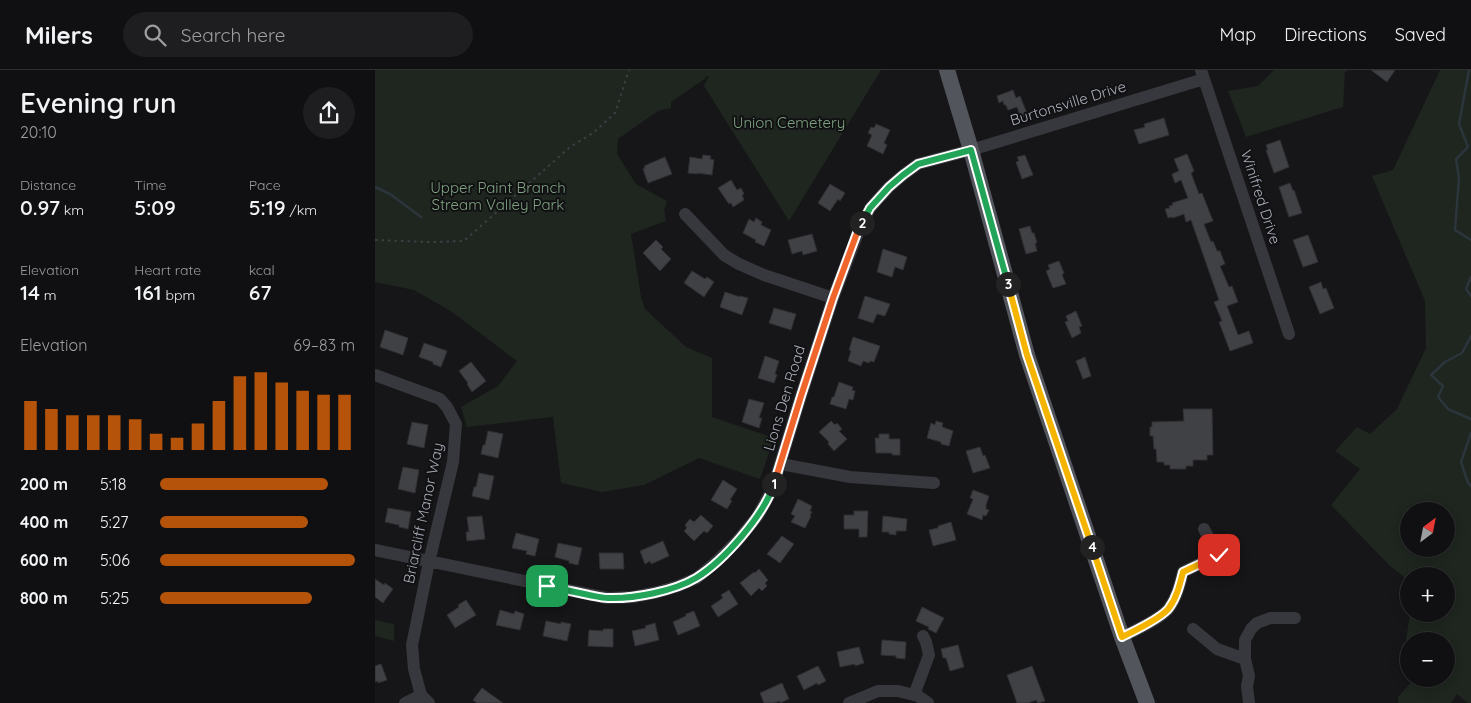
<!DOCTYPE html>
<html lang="en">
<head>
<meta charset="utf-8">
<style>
  :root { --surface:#101012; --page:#1e1e20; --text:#f1f3f6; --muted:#9c9d9f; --line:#303032; --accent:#b45309 }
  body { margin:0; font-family:Quicksand,sans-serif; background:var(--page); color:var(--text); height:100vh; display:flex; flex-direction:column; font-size:19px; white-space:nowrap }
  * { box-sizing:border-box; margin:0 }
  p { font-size:16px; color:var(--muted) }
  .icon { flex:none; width:28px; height:28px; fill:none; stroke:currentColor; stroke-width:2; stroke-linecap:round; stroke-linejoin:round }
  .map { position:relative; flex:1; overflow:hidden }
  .side { display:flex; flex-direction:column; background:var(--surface); width:375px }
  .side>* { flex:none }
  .needle { width:32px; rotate:32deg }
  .tools { position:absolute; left:1025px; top:432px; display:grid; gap:10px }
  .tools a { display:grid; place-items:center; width:55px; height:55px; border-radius:50%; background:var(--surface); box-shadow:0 2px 12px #0003,0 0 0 1px var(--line); font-size:25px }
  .pin { position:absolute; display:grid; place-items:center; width:42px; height:42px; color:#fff; margin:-21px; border-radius:10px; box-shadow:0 2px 8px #0006 }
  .km { position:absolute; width:25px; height:25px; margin:-12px; border-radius:50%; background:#222; color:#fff; font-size:14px; line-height:25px; text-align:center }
  .round { display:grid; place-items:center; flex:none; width:52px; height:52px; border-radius:26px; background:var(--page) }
  .summary { display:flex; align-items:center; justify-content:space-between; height:85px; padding:0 20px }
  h1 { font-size:28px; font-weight:600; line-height:38px }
  .metrics { display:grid; grid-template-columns:repeat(3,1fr); gap:8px; height:85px; padding:5px 20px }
  .metrics div { display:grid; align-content:center }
  .metrics b { font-size:21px; font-weight:600 }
  .metrics small { font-size:14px; font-weight:400 }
  .metrics p { font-size:14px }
  .chart { height:140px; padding:10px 20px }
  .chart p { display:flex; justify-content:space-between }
  .chart svg { width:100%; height:90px; margin-top:5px; stroke:var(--accent); stroke-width:6 }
  ul { padding:0 20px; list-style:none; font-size:16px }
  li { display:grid; grid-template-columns:80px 60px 1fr; align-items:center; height:38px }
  li i { height:12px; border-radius:6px; background:var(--accent) }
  header { display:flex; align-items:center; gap:30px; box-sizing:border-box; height:70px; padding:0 25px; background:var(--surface); border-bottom:1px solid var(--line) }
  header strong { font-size:24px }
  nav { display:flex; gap:28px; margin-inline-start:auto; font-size:18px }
  .search { width:350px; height:45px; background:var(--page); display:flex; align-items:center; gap:12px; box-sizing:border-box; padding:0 18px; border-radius:28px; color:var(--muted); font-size:19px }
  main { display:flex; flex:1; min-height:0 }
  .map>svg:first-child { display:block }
  .green { fill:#1e261f; fill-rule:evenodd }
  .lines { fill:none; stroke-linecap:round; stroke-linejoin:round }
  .stream { stroke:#2c353c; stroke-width:2.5 }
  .building { fill:#404145; stroke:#303034 }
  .path { stroke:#3d3f44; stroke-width:2; stroke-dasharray:2.5 4; stroke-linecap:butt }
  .minor { stroke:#37383d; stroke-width:12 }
  .major { stroke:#53555c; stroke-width:16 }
  .split-1-casing { stroke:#fff; stroke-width:10 }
  .split-2-casing { stroke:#fff; stroke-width:10 }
  .split-3-casing { stroke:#fff; stroke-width:10 }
  .split-4-casing { stroke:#fff; stroke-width:10 }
  .split-5-casing { stroke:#fff; stroke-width:10 }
  .split-1 { stroke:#22a559; stroke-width:6 }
  .split-2 { stroke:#f0652b; stroke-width:6 }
  .split-3 { stroke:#22a559; stroke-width:6 }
  .split-4 { stroke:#f5b400; stroke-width:6 }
  .split-5 { stroke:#f5b400; stroke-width:6 }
  .labels { text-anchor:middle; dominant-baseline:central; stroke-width:4; stroke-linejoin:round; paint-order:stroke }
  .street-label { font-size:15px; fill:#a8adb8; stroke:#111113 }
  .park-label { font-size:15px; fill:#7fa381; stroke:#111113 }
</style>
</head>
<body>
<header>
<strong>Milers</strong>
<div class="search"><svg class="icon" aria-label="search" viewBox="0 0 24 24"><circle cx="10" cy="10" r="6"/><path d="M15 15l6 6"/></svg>Search here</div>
<nav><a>Map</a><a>Directions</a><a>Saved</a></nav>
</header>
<main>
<section class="side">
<div class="summary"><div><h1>Evening run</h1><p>20:10</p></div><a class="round"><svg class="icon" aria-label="share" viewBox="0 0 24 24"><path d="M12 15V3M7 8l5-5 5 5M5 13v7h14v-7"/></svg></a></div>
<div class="metrics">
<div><p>Distance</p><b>0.97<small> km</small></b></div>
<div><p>Time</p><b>5:09</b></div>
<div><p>Pace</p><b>5:19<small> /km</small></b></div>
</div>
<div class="metrics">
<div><p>Elevation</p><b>14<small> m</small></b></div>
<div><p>Heart rate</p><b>161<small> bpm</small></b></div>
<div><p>kcal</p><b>67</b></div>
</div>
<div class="chart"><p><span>Elevation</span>69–83 m</p>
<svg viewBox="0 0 160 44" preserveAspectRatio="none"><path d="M5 44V20M15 44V24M25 44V27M35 44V27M45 44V27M55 44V29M65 44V36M75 44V38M85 44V31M95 44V20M105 44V8M115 44V6M125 44V11M135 44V15M145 44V17M155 44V17"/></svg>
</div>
<ul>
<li><b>200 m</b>5:18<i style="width:86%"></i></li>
<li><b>400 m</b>5:27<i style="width:76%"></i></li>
<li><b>600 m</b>5:06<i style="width:100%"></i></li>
<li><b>800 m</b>5:25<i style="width:78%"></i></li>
</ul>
</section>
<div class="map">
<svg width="1096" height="633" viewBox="0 0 1096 633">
  <rect width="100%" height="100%" fill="#161618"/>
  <path class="green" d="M0,0H506L414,151L329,16L334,6L330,7L331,8L296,32V38L283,41L243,69L242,84L261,114L292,131L289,140L291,151L256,164L266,227L270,239L311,277L337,288V347L399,368L385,409L324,388L269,415L227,422L186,413L178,347L92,357L86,337L123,316L142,291L77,242L39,220L0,212Z
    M899,0H974L970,2L968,37L871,67L853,21L883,16Z
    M1065,0H1096V633H1093L1082,624L1076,633H1023V627L1039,609H1071V571H1034V573L1031,570L1035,544H1071V506H1034V511L1015,496L956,435L985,399L960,381L982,357L995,364L1022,339L1051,278L1050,231L997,106L1018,100ZM1034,441H1071V479H1034Z
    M0,550L19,554V571L0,566Z"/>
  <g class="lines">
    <path class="stream" d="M1094,0L1084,54L1093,77L1081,89L1084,108L1080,160L1096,170
      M0,117L15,124L46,147
      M1096,207L1091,219L1096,226
      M1096,266L1087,283L1070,292L1056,305L1068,316L1063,327L1073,339L1096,349
      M1096,363L1086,392L1093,413L1096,416"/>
  </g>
  <path class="building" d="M996,0H1020L1012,12Z
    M638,20L641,28L645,26L653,46L646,48L642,37L633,40L631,35H629L628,31L624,33L622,26Z
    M789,48L794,65L764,74L759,60L770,57L769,54Z
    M501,54L515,60L509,73L512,75L508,84L492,76L497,65L493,63L496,57L499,58Z
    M905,70L914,97L899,103L891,80H893L891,75Z
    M812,84L819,101L816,103L824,124L827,123L838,151L829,154L836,172L838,171L842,181H845L850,194L845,196L854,217L857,216L863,232L852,236L863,265L874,261L878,273L855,281L844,252L847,251L839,232L844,230L816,150L811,152L809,144L798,148V147L793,148L790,139L795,138L794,136L798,135L797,133L813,128L806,110L800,113L797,104L804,101L799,89Z
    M328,85L336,86L335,89L339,90L337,105L322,103V104L313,103L315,87L327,89Z
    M650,85L658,105L647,109L641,92L644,91L642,87Z
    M290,87L297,104L273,113L268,99L270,98L269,96Z
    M356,110L362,120L366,118L369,124L367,125L369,130L358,137L356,133L354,134L343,118Z
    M915,113L918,121L919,120L927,143L914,147L904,117Z
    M455,114L470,123L465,131L463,129L455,141L443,133Z
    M381,148L387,152L386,155L396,160L389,176L380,172L381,170L368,163L374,149L379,152Z
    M655,156L657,163H659L662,173H660L662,181L651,184L644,159Z
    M437,164L442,181L428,185L427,181L417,184L413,170Z
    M933,165L943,192L928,197L918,170Z
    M281,170L288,177L286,179L296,189L285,201L268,183Z
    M508,179L532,187L528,200L520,197L517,207L502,202Z
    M684,191L689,203L687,205L691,214L678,218L671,201L675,199L673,195Z
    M317,201L330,209L332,207L339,212L329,227L309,213Z
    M946,212L948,219L951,218L959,238L945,244L934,217Z
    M350,222L365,227V226L373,228L367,245L345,237Z
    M490,226L515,234L510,246L502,244L498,253L483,248Z
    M399,238L421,244L416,260L394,253Z
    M701,241L707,256L704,257L706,263L697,268L690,252L693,251L691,246Z
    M10,260L33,268L28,285L5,277Z
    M478,267L505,276L499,292L495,291L494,293L488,291L486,296L473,291L476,281L474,280Z
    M49,273L72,281L66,297L58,294V292L44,287Z
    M390,286L404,291L400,304L402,305L399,313L383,308Z
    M710,287L716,306L708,309L701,291Z
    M96,292L111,311L97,322L92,314L93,313L84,301Z
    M464,312L478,317L477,320L480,321L478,330L474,329L471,339L455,334L457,327H459Z
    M374,329L389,333L384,348H387L384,358L367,352Z
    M808,339H837L838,385H832V390H818V396H811V399H795V395H789V392H782L781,379H779L778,366H775V357H777V352L809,351Z
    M456,351L460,355L462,353L467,359L464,361L472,369L459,381L453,374L454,372L444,362Z
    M561,351L568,353L567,357L570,358L578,361L574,376L566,374V372L552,368L556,353L560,355Z
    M37,352L53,355L49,378L32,374Z
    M113,361L128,364L123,388L106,384L108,375H110Z
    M504,364H514V369H525V385H517V383H501L500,368H504Z
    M605,377L608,386L610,385L615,398L598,403L591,381Z
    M28,397L44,400L40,423L23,419Z
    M104,403L119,406L114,430L97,426L99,417H101Z
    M348,410L362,419L355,430L357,431L352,439L336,430Z
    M598,420L614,426L611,435V439L614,440L611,446L608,445L607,450L592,444L598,429L595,428Z
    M423,429L437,436L435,441L437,442L435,445L436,446L430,458L416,452L420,446L416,444Z
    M13,438L36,442L33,459L24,457V455L10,452Z
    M479,441H493L492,467H484V459H469V445H479Z
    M326,445L338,456L332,463L329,461L319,471L309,461L312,458L310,455L315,449L319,452Z
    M107,446L110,469L92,471L91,462H94L92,447Z
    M508,446L532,449L531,461H521V465L514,464V462H507Z
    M576,452L581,470L558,476L554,460L563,458V456Z
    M141,463L164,469L160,486L151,484L152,481L137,478Z
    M407,466L419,474L405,493L392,484Z
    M288,471L294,486L276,494L275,491L270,494L265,481Z
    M183,473L207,478L203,495L194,493V491L180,487Z
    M224,483H248L249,499H225Z
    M384,499L393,510L390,513L392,516L387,521L384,518L376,526L365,513L379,502L380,503Z
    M0,509L9,515L10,513L18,519L8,533L0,527Z
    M354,520L363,534L343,547L336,536L348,528L346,525Z
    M91,530L101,545L80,558L72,545L84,537L83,535Z
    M547,537L569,548L561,563L553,559L554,557L541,551Z
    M125,540L139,544L140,541L149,544L145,560L121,555Z
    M319,541L325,556L303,565L298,552L311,546V544Z
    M171,551L186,554V552L196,554L192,571L168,566Z
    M280,553L284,570L260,576L257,561L271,558L270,556Z
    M228,559H238V577L213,576L214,560L228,561Z
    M507,570L531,572L530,589L521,588V586L506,585Z
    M583,575L589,597L575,601L571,588H568L566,579Z
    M484,577L489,593L480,596V594L465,597L462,582Z
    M6,594L12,610L3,613V611L0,612V596Z
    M443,596L451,611L443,615L442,613L429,620L422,606Z
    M657,596L670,631L663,633L661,630L653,633H642L632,605Z
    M407,613L414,629L405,633V631L399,633H389L385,623Z
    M107,618L128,633H102L98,630Z"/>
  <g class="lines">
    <path class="path" d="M0,170L55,172L89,171L195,77L218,63L240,43L254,0"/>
    <path class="minor" d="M826,0L914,264
      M310,144L349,185L364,194L389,205L458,228
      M0,305L65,329L72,337L81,354L78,392L54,492L37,575L39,599L46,625L54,633
      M406,394L475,407L559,413
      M0,480L232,528L258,527L283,522L303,516L322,508L343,490L363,470L382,447L397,420L426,326L458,228L483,163L495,138L514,117L528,105L543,94L596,80L829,9
      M818,559L842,579L870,589
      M747,567C759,561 787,548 794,538C802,527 805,514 808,502L843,485L829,459
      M539,625L554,585L551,572L548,566
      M30,633L46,625
      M474,633L503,621H523L543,626L553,633
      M874,633L872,616L874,606L870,589V570L876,559L882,553L895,548H920"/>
    <path class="major" d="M572,0L596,80L652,285L747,567L772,633"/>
  </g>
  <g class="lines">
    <g class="split-1-casing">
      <path id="split-1" d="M172,516C186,519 200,522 214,525C220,526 226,528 233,528C259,529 299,521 321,508C349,491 389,445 399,414"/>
    </g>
    <g class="split-2-casing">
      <path id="split-2" d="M399,414L426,326L458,228L482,163L487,153"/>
    </g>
    <g class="split-3-casing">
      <path id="split-3" d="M487,153L495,138L514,117L528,105L543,94L596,80L633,214"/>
    </g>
    <g class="split-4-casing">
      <path id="split-4" d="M633,214L652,285L717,477"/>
    </g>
    <g class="split-5-casing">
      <path id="split-5" d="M717,477L747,567C759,561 787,548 794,538C802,527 805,514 808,502L844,485"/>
    </g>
    <use href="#split-1" class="split-1"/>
    <use href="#split-2" class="split-2"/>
    <use href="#split-3" class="split-3"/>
    <use href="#split-4" class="split-4"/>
    <use href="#split-5" class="split-5"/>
  </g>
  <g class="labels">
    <g class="street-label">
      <text transform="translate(693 33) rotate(-17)">Burtonsville Drive</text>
      <text transform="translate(886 127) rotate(72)">Winifred Drive</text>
      <text transform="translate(409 328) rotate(-73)">Lions Den Road</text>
      <text transform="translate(48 443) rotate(-78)">Briarcliff Manor Way</text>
    </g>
    <g class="park-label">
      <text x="414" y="52">Union Cemetery</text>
      <text x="123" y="117">Upper Paint Branch<tspan x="123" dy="17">Stream Valley Park</tspan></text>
    </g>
  </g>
</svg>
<div class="tools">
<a><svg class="needle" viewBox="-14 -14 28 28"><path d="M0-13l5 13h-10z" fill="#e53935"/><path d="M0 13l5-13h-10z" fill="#9c9d9f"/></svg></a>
<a>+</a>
<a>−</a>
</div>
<div class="pin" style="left:172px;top:516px;background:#1e9e55"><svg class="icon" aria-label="arrive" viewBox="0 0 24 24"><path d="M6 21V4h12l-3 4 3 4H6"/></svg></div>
<div class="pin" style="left:844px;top:485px;background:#d93025"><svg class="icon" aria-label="check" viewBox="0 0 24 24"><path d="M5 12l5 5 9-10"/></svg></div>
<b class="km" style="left:399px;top:414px">1</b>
<b class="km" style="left:487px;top:153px">2</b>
<b class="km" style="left:633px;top:214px">3</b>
<b class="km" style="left:717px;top:477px">4</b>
</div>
</main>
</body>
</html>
